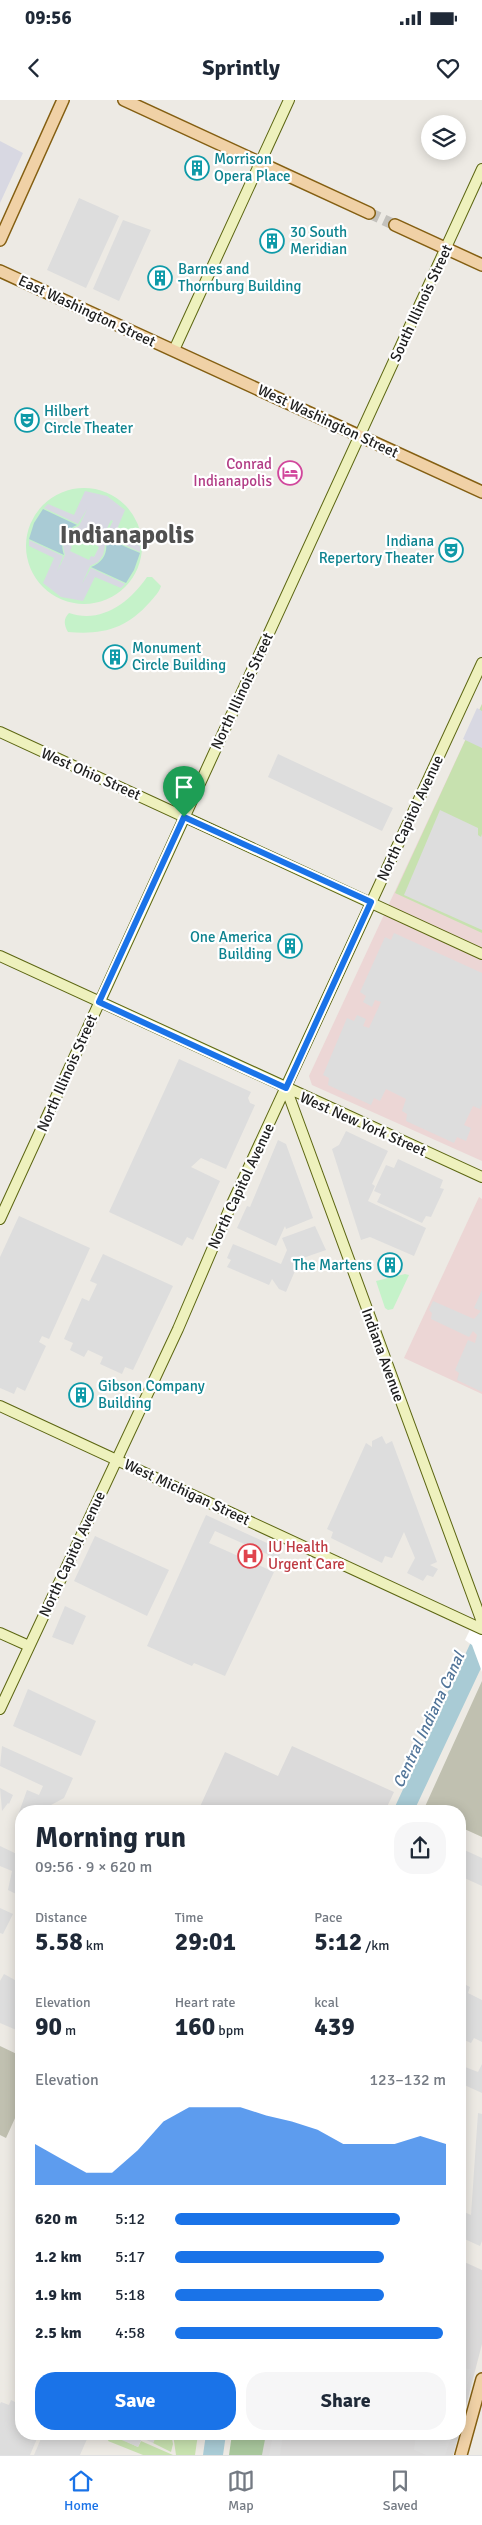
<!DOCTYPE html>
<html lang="en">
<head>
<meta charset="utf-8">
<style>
  :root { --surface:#fff; --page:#f6f6f7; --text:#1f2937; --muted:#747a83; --line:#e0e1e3; --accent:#1a73e8 }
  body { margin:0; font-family:Signika,sans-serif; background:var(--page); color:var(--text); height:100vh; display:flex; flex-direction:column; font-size:19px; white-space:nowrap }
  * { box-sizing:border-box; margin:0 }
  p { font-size:16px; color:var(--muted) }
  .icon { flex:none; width:28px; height:28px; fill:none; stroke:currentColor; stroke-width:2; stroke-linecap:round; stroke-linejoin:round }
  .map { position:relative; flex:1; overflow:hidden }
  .details { position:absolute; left:15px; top:1705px; width:451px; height:635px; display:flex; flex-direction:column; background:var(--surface); border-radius:20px; box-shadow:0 2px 12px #0003 }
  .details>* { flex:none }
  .fabs { position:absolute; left:421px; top:15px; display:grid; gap:10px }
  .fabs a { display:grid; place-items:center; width:45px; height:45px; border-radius:50%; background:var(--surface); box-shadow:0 2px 12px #0003; font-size:25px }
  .pin { position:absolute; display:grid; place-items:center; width:42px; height:42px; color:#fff; margin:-51px -21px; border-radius:50% 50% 50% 0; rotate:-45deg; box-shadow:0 0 5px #0007 }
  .pin .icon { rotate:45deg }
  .round { display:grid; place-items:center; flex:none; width:52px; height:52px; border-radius:20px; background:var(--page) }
  .head { display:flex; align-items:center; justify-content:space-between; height:85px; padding:0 20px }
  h1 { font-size:28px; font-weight:800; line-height:38px }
  .stats { display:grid; grid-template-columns:repeat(3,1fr); gap:8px; height:85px; padding:5px 20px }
  .stats div { display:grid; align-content:center }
  .stats b { font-size:25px; font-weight:800 }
  .stats small { font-size:14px; font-weight:400 }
  .stats p { font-size:14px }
  .chart { height:140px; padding:10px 20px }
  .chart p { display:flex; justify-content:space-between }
  .chart svg { width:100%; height:90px; margin-top:5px; fill:var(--accent); opacity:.7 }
  .button { display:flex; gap:10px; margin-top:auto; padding:10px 20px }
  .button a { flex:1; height:58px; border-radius:20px; background:var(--accent); color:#fff; font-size:20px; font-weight:800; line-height:58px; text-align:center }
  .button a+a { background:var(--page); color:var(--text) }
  ul { padding:0 20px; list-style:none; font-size:16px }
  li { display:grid; grid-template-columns:80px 60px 1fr; align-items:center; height:38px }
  li i { height:12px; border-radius:6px; background:var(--accent) }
  .status { display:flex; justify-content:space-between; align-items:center; height:35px; padding:0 25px; background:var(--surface); direction:ltr }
  .status svg { height:14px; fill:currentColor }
  header { display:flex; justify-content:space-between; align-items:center; height:65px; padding:0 20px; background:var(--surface); font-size:22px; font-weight:800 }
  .menu { display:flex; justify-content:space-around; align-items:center; height:70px; border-top:1px solid var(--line); background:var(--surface); font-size:14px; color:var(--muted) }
  .menu a { display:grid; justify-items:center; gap:2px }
  .menu .current { color:var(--accent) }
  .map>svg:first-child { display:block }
  .residential { fill:#dbdada }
  .commercial { fill:#ecd6d5 }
  .construction { fill:#c0c0b0 }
  .grass { fill:#c7e1af }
  .forest { fill:#a9c79d }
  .park { fill:#c5f2c9 }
  .parking { fill:#ddd }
  .plaza { fill:#d8d8e2; fill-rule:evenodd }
  .water { fill:#a9cbd5 }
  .pier { fill:#fff }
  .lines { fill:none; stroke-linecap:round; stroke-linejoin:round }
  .primary-tunnel { stroke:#c3c1bc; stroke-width:11; stroke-dasharray:11 5.5; stroke-linecap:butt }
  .secondary-casing { stroke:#5c6612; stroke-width:12 }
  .primary-casing { stroke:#845f12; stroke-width:14 }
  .secondary { stroke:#eef1bd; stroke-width:10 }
  .primary { stroke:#f0d1a6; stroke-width:11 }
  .route-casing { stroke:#fff; stroke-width:10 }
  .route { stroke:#1a73e8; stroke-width:6 }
  .labels { text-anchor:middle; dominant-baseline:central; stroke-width:4.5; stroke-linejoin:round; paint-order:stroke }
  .culture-label { font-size:15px; fill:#0d838f; stroke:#fff; text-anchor:start }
  .street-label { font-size:15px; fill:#1d1d1d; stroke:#fff }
  .hotel-label { font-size:15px; fill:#b23c85; stroke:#fff; text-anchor:end }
  .health-label { font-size:15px; fill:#be3a42; stroke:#fff; text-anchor:start }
  .water-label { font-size:16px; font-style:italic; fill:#527599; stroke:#fff }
  .town-label { font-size:25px; font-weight:bold; fill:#505050; stroke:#fff }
</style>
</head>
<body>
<div class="status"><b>09:56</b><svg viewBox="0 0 49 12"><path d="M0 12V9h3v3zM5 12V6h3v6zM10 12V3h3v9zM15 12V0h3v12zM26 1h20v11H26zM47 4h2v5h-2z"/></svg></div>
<header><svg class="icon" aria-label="back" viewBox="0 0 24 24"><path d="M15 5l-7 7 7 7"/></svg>Sprintly<svg class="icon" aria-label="heart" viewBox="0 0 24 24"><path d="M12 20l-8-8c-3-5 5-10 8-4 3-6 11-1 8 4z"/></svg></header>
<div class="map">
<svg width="482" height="2355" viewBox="0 0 482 2355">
  <rect width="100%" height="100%" fill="#edeae4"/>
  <path class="residential" d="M292,1646L394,1692L385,1711H198L225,1652L278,1676Z
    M460,2160L482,2170V2244L460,2329Z
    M233,2334H459L453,2355H230Z"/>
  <path class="commercial" d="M482,604V1061L312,985L309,976Z
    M479,1097L482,1099V1294L404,1258Z"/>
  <path class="construction" d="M482,1581V1737L460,1727V1711H423Z
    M0,1946L21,1956V2005L6,2038L0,2035Z"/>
  <path class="grass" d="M482,604V833L395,793Z
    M111,2334H118L117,2337L138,2347L141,2341L173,2355H143L108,2341Z
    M157,2334H171L173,2344L171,2352L153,2343Z
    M173,2334H198L195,2355H176Z"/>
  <path class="forest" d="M232,2334H266L262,2355H229Z"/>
  <path class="park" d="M26 446a58 58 0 1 1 116 0a58 58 0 1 1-116 0Z
    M147,477H152L161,486C159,493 154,497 150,502C126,529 103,535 68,532C64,525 63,519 69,513C101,524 129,503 147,477Z
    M405,1174L409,1175L393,1209L388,1210L385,1208L376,1181Z"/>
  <path class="parking" d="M79,98L119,116L86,188L47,170Z
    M123,120L151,130L119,201L93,189Z
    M278,654L393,708L382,731L268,677Z
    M440,710L478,728V735L481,737L482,734V830L404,795Z
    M394,833L482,873V1004L480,1009L473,1006L464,1025L471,1028L466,1041L457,1037L454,1043L406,1021L407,1014L402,1011L406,999L386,989L380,1001L374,998L371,1005L328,985L329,978L323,975L347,918L354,921L357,915L366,919L363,926L369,928L381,902L375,900L372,907L363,902L366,896L360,892L385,837L391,840Z
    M179,959L251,992L248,998L250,1003L255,1005L226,1069L201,1058L191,1067L220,1081L193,1140L187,1137L182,1146L109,1112Z
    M346,1031L388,1051L372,1084L375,1086L368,1101L426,1128L414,1156L370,1137L361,1140L332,1049L339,1045Z
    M278,1040L286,1044L313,1118L286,1129L285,1126L276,1146L237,1128L247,1106L250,1107Z
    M398,1059L443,1080L440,1088L444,1089L431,1117L426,1116L422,1123L377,1102L381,1094L374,1091L386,1065L394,1068Z
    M19,1116L90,1148L49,1239L42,1236L39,1242L46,1246L25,1291L17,1287L14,1294L0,1288V1157Z
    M315,1126L326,1150L300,1159L286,1192L279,1189L272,1179L269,1185L227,1167L231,1160L227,1158L233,1144L281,1164L287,1150L282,1138Z
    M103,1154L173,1186L133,1270L125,1267L122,1274L100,1264L103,1257L88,1250L84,1257L70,1250L73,1243L64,1239L82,1198L89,1201L97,1184L90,1181Z
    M482,1190V1292L457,1280L459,1273L455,1270L468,1240L475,1243L477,1235L473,1231L469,1237L431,1219L432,1213L429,1210L433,1201L474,1219L481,1211L474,1208Z
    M382,1336L386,1344L392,1341L437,1462L430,1465L438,1469L433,1477L427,1475L423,1481L407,1473L415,1458L404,1432L392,1458L385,1456L382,1463L331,1438L333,1432L327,1429L366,1343L372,1347V1341Z
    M206,1415L282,1450L278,1459L215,1431L209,1443L274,1472L225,1576L194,1563L192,1566L147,1546Z
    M95,1436L169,1470L147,1516L74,1481Z
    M65,1506L86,1516L73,1545L52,1537Z
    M28,1589L96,1621L81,1656L13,1626Z
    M2,1646L73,1678L64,1698L40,1711H21V1720L17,1718L27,1690L39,1695L43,1686L0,1666Z
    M0,1688L13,1695L9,1704L8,1703L2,1711Z
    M0,1746L21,1756L20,1796L8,1790L12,1771L0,1766Z
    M460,1748L482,1758V1786L460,1776Z
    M0,1808L13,1814L3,1834L0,1833Z
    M4,1874L15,1880L18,1874L21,1875V1932L0,1923V1881Z
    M460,1882L470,1887L468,1893L482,1900V1942L474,1938L471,1943L460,1938Z
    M482,1964V1993L460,1983V1965L478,1972Z
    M478,2013L482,2014V2141L480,2146L460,2137V2110L471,2115Z
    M460,2268L471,2269L466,2292L460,2291Z
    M11,2300L21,2305V2334H39L30,2355H0V2304L1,2302L9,2305Z
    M43,2334H75L87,2339L80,2355H34Z
    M118,2334H157L153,2343L142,2338L138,2347L117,2338Z
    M273,2334H283L280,2355H269Z
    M416,2334H452L445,2355H426L414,2350Z"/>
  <path class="plaza" d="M0,41L23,53L0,103Z
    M85,391L107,396L125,410L115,434L140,446V452L105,436L113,421L111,420L103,437L105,446L103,455L98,462L90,466L82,484L91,468L125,484L121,488L95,477L83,501L61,497L43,483L54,458L29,446V440L63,456L57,472L65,455L63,446L65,437L71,430L79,426L87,409L78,424L44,408L48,404L74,415ZM79,432L98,441L96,445L99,447L94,457L91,456L89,460L70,451L72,447L70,445L74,436H77Z
    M477,608L482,611V648L463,639Z"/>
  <path class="water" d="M43,409L77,425C65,430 59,441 64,455L29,439L34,423Z
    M105,438L140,453L134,470L126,483L91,467C104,462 109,451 105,438Z
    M482,1518V1566L414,1711H393Z
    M206,2334H226L223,2355H203Z"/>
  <path class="pier" d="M482,1505V1572L472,1545L465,1540Z"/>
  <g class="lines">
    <path class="primary-tunnel" d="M369,113L395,125"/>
    <g class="secondary-casing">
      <path id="secondary" d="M174,250L289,0
        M0,632L482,854
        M0,856L482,1077
        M286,988L482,1522
        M0,1119L482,69
        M0,1306L482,1529
        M0,1533L29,1546
        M0,1609L178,1229L229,1110L482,563"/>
    </g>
    <g class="primary-casing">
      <path id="primary" d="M124,0L369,113
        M395,125L482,165
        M0,140L63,0
        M0,171L482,392
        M461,2355L482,2279"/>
    </g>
    <use href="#secondary" class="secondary"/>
    <use href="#primary" class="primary"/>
  </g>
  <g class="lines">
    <g class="route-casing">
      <path id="route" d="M184,717L371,802L286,988L99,902Z"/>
    </g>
    <use href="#route" class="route"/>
  </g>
  <defs>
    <g id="building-ring" transform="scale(1.25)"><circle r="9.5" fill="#fff" stroke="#0f9aa8" stroke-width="1.5"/><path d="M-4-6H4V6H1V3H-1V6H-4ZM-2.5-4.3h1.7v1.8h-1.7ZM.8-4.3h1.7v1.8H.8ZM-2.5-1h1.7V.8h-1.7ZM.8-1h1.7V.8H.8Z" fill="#0f9aa8"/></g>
    <g id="theatre-ring" transform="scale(1.25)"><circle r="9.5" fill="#fff" stroke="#0f9aa8" stroke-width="1.5"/><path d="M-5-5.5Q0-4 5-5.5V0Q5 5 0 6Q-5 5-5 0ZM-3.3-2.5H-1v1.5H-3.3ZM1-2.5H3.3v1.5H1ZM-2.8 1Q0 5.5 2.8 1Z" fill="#0f9aa8"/></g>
    <g id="hotel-ring" transform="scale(1.25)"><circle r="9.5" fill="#fff" stroke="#d1479c" stroke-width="1.5"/><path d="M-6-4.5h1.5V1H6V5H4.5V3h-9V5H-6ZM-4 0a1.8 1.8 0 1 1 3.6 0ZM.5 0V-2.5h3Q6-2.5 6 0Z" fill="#d1479c"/></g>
    <g id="hospital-ring" transform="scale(1.25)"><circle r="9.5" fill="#fff" stroke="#e0444e" stroke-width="1.5"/><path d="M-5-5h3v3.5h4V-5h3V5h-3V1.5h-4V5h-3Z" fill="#e0444e"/></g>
  </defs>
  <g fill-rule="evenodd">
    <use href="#building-ring" x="197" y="68"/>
    <use href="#building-ring" x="272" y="141"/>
    <use href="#building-ring" x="160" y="178"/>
    <use href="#theatre-ring" x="27" y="320"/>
    <use href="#hotel-ring" x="290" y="373"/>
    <use href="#theatre-ring" x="451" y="450"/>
    <use href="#building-ring" x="115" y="557"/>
    <use href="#building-ring" x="290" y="846"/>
    <use href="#building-ring" x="390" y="1165"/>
    <use href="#building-ring" x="81" y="1295"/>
    <use href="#hospital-ring" x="250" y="1456"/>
  </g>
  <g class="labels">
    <g class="culture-label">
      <text x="214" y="59">Morrison<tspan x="214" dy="17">Opera Place</tspan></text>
      <text x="290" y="132">30 South<tspan x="290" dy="17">Meridian</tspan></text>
      <text x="178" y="169">Barnes and<tspan x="178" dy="17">Thornburg Building</tspan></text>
      <text x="44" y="311">Hilbert<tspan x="44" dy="17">Circle Theater</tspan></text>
      <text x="434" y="441" text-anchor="end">Indiana<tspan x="434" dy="17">Repertory Theater</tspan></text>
      <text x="132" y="548">Monument<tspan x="132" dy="17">Circle Building</tspan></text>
      <text x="272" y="837" text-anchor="end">One America<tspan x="272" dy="17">Building</tspan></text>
      <text x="372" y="1165" text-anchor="end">The Martens</text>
      <text x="98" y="1286">Gibson Company<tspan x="98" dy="17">Building</tspan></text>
    </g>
    <g class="street-label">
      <text transform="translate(421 203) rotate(-65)">South Illinois Street</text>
      <text transform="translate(87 211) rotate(25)">East Washington Street</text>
      <text transform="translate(328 321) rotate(25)">West Washington Street</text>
      <text transform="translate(242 591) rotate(-65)">North Illinois Street</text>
      <text transform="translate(91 674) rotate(24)">West Ohio Street</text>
      <text transform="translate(410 718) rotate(-65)">North Capitol Avenue</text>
      <text transform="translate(67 973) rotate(-66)">North Illinois Street</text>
      <text transform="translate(363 1024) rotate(24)">West New York Street</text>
      <text transform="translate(241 1086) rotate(-65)">North Capitol Avenue</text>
      <text transform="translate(383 1255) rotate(70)">Indiana Avenue</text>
      <text transform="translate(187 1392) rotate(25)">West Michigan Street</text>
      <text transform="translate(72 1454) rotate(-65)">North Capitol Avenue</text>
    </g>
    <g class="hotel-label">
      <text x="272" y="364">Conrad<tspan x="272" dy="17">Indianapolis</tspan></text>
    </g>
    <g class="health-label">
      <text x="268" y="1447">IU Health<tspan x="268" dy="17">Urgent Care</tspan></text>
    </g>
    <g class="water-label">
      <text transform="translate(429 1620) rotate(-65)">Central Indiana Canal</text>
    </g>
    <g class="town-label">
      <text x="127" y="434">Indianapolis</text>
    </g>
  </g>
</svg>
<div class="fabs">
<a><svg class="icon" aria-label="layers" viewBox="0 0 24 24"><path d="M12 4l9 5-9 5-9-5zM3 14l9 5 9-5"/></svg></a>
</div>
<div class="pin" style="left:184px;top:717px;background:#1e9e55"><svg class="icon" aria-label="arrive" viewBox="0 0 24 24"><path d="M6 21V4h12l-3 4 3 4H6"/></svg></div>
<section class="details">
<div class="head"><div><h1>Morning run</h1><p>09:56 · 9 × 620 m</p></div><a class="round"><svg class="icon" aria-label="share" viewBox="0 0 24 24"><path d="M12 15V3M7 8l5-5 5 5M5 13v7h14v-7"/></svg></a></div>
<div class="stats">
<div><p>Distance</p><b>5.58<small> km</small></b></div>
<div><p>Time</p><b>29:01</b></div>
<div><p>Pace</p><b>5:12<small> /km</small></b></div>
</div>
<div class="stats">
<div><p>Elevation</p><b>90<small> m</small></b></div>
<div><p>Heart rate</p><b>160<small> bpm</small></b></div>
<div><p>kcal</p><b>439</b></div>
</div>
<div class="chart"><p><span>Elevation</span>123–132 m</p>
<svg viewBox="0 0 160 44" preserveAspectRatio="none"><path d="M0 44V24L10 31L20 38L30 38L40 27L50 13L60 6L70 6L80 6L90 10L100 13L110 17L120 24L130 24L140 24L150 20L160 24V44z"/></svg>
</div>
<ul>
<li><b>620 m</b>5:12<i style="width:83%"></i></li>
<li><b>1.2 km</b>5:17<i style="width:77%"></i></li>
<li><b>1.9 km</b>5:18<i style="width:77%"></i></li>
<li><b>2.5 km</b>4:58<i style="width:99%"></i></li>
</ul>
<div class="button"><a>Save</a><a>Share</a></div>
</section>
</div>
<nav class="menu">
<a class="current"><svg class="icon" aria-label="home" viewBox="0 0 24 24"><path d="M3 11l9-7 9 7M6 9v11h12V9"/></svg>Home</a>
<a><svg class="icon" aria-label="map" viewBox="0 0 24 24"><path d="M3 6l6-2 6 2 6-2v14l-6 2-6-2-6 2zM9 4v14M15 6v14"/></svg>Map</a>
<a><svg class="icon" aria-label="saved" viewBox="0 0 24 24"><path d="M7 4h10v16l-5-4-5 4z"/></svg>Saved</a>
</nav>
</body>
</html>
